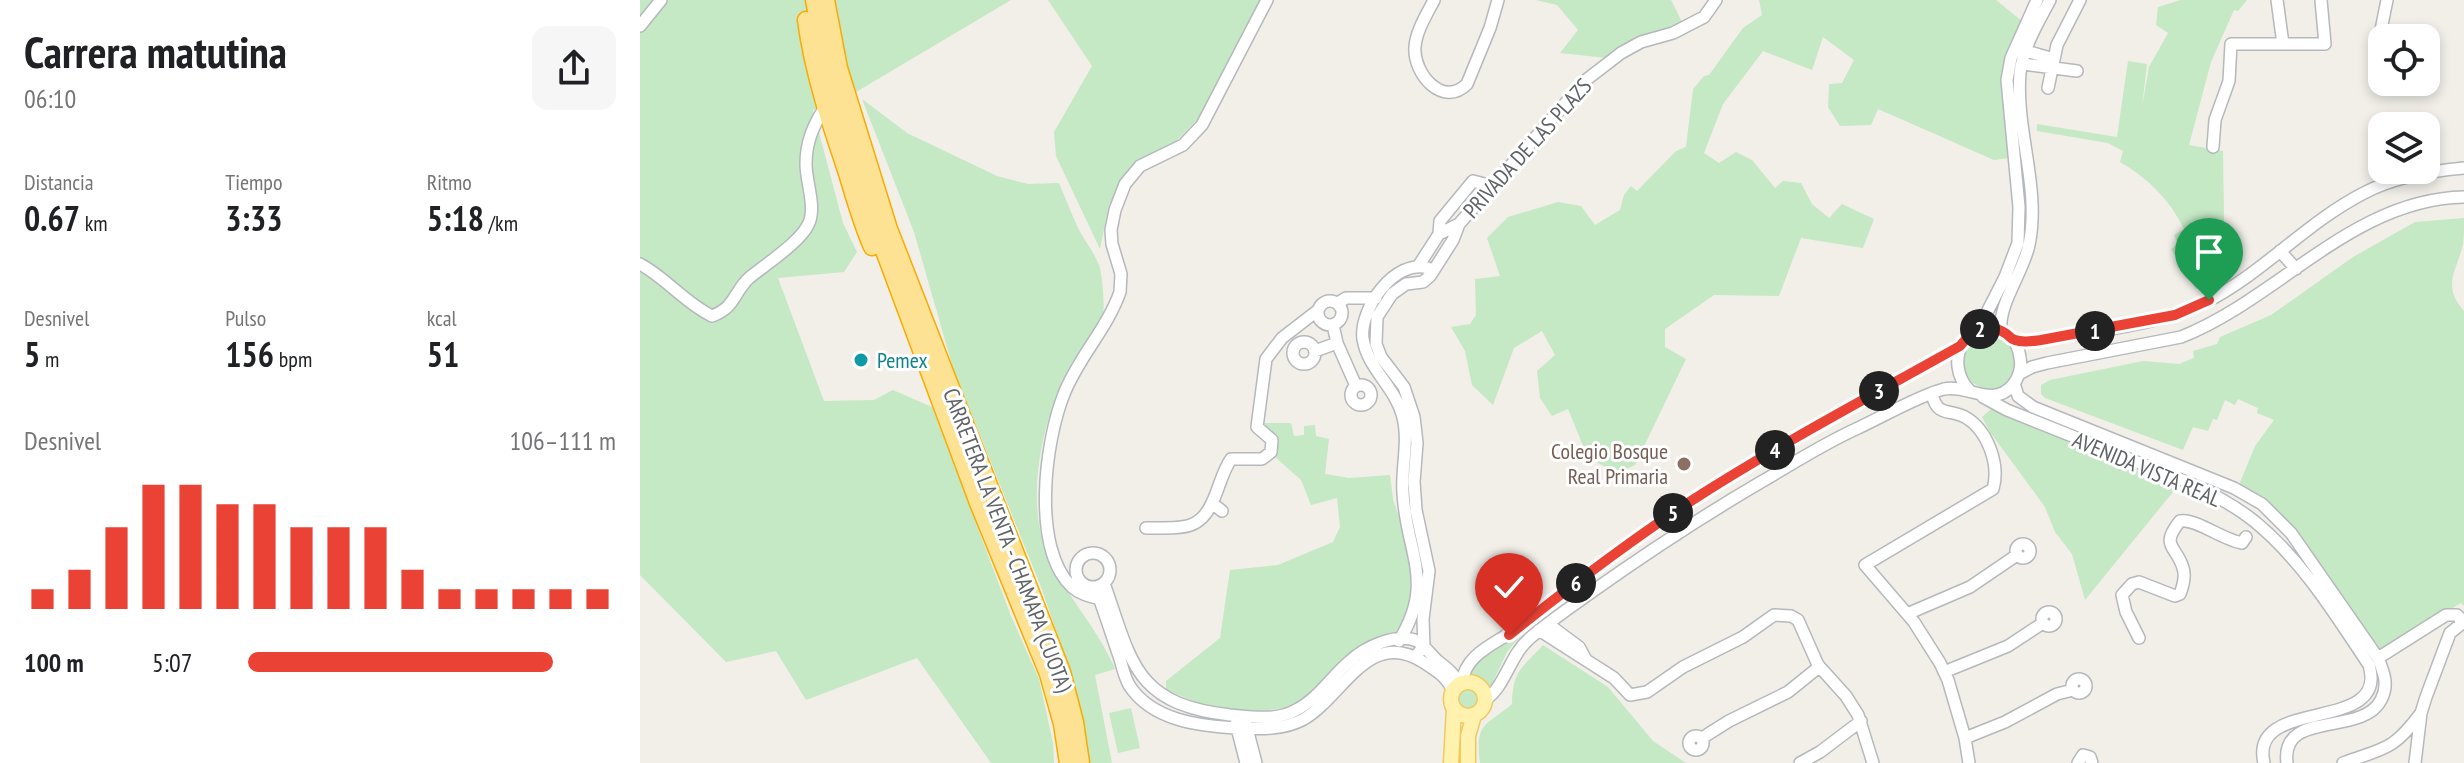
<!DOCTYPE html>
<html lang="es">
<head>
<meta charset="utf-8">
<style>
  :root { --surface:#fff; --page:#f6f6f6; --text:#202124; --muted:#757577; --accent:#ea4335 }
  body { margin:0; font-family:"PT Sans Narrow",sans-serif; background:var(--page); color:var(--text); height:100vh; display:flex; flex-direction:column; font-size:30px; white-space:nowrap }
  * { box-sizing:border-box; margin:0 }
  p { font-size:26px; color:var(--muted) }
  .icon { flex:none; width:44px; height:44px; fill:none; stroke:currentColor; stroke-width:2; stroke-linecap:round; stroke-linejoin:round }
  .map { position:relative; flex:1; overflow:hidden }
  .side { display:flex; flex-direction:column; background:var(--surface); width:640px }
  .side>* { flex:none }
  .buttons { position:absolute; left:1728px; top:24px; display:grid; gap:16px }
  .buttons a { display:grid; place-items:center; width:72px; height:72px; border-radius:16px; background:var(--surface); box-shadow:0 4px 12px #0003; font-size:40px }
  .pin { position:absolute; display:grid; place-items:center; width:68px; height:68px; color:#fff; margin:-82px -34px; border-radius:50% 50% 50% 0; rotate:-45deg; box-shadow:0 0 8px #0007 }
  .pin .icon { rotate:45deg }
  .km { position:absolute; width:40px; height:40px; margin:-20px; border-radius:50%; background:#222; color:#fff; font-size:22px; line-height:40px; text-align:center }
  .round { display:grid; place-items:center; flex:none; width:84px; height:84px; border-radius:16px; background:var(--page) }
  .summary { display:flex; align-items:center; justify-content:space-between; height:136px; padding:0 24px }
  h1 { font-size:44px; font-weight:700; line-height:60px }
  .stats { display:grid; grid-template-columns:repeat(3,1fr); gap:12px; height:136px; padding:8px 24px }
  .stats div { display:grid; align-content:center }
  .stats b { font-size:34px; font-weight:700 }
  .stats small { font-size:22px; font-weight:400 }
  .stats p { font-size:22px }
  .chart { height:224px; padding:16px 24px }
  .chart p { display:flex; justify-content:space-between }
  .chart svg { width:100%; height:144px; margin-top:8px; stroke:var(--accent); stroke-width:6 }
  ul { padding:0 24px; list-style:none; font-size:26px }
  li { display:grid; grid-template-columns:128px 96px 1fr; align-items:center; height:60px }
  li i { height:20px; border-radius:10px; background:var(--accent) }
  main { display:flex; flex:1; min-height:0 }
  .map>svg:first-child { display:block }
  .green { fill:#c5e8c5 }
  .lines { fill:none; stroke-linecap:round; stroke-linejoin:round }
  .minor-casing { stroke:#b5b8bc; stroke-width:14 }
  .major-casing { stroke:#f2c960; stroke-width:17 }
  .highway-casing { stroke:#f9ab00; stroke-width:19 }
  .minor { stroke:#fff; stroke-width:11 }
  .major { stroke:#fff2af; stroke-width:14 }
  .highway { stroke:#fde293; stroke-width:16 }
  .route-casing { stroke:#fff; stroke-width:16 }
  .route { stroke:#ea4335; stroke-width:10 }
  .culture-dot { fill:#0f9aa8; stroke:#fff; stroke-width:3 }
  .education-dot { fill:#8d6e63; stroke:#fff; stroke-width:3 }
  .labels { text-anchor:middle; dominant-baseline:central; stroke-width:6; stroke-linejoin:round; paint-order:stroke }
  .street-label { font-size:22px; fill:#5f6368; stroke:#fff }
  .culture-label { font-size:22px; fill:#0d838f; stroke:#fff; text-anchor:start }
  .education-label { font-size:22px; fill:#785e54; stroke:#fff; text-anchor:end }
</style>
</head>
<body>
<main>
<section class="side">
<div class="summary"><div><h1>Carrera matutina</h1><p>06:10</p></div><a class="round"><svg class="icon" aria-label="share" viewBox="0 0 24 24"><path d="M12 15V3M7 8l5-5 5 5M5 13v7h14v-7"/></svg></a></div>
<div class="stats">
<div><p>Distancia</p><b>0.67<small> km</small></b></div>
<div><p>Tiempo</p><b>3:33</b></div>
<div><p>Ritmo</p><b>5:18<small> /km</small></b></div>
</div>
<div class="stats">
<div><p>Desnivel</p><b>5<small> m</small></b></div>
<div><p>Pulso</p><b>156<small> bpm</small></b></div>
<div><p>kcal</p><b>51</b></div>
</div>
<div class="chart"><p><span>Desnivel</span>106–111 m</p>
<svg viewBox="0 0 160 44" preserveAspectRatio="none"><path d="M5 44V38M15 44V32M25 44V19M35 44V6M45 44V6M55 44V12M65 44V12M75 44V19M85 44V19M95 44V19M105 44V32M115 44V38M125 44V38M135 44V38M145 44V38M155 44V38"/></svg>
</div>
<ul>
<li><b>100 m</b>5:07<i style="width:83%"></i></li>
</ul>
</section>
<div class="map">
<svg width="1824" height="763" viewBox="0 0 1824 763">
  <rect width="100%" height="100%" fill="#f1efe8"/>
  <path class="green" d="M0,0H371L216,92L173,110L203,223L217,252L204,272L138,278L184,401L234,400L253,390L292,407L371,616L399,679L413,743L414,763H351L277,658L166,700L136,651L86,662L0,575Z
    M408,0H625L562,115L535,142L495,162L469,205L460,249L416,156L414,132L452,66Z
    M896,0H1031L1043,24L967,58L920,53L938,30L917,5Z
    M1119,0H1356L1382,21L1364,67L1369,158L1354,160L1238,109L1231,125L1200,126L1188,107L1189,84L1202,83L1214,60L1183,37L1172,70L1123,51L1083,104L1064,153L1079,163L1096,152L1112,160L1135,188L1143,181L1161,183L1172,204L1189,218L1202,204L1234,219L1223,248L1161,238L1139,296L1074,295L1025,329V347L1046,359L995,465L978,473L948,458L928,409L912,416L900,398L897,371L915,355L902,331L874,348L853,405L832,385L825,351L811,327L830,324L836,315L835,279L860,276L847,238L868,217L918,202L941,206L955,225L980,210L984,195L991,186L997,191L1036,151L1046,147L1053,89L1064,76L1069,75L1103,28L1122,15Z
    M1541,0H1607L1598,11L1594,10L1571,62L1549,145L1583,151L1584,222L1570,223L1576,277L1556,289L1531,249L1538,244L1534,235L1544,229C1530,200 1508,178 1480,162L1483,151L1468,143L1397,131V124L1477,137L1488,61L1507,64L1502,107L1509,67L1528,33L1516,25L1518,7Z
    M222,99L267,133L357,176L388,184L419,183C425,197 431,213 438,228C444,240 454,252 459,265C462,272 465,305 463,313C459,332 441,350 432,365C406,406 391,476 399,524C408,580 454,618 475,669L455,675L472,763H447L437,697L429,668L401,587L313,368L274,232Z
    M1824,218C1824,226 1824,236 1823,244C1817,271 1801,285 1824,311V606L1821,603L1739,652L1626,501L1599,485L1615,446L1634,420L1617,413L1618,408L1598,399L1595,405L1585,400L1577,420L1573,419L1568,431L1553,427L1543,450L1405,398L1401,394V385L1410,380L1503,361L1539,364L1554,358L1553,351L1577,344L1580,337L1631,315L1713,257L1775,222Z
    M1323 362a27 27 0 1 1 54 0a27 27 0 1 1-54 0Z
    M1351,409L1537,487L1445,600L1432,554L1415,532L1405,507L1350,432L1342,417Z
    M621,423H651L654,436L664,435V426L675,425L676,436L689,439L685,474L709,478L750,475L753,499L767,541L774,573L772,607L758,636L724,644L653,707L619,711L572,708L526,690V681L580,638L590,570L638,565L693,542L700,527L697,498L671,505L661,480L634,456Z
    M878,633L881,636L867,652L847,694L844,685L827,673L832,666Z
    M903,645L968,687L1013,741L1046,763H840C835,722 845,727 872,704C873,669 881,670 903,645Z
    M815 697a13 13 0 1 1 26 0a13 13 0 1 1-26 0Z
    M491,708L500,748L478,753L469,713Z"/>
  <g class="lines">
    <g class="minor-casing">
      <path id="minor" d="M794,0C787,14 776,31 775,47C773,74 803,108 827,84L850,28L858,0
        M1637,0L1643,44
        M0,26L21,0
        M1740,35L1747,0
        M1386,51L1414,59
        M1383,64L1437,71
        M1408,88L1417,45L1440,0
        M1573,147L1575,120L1589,81L1591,44H1685L1681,0
        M799,234L800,221L833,181L852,186
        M1640,251L1656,269
        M0,264C26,278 45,303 72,316C96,307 93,293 109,278C126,264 159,243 168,225C177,208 166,183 166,164C166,142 173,126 185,107
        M779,265L799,234L819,224
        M678 313a12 12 0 1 1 24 0a12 12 0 1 1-24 0Z
        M698,303L706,298H736
        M693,325L697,343L716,386
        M1338,330L1365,277L1378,243L1379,207L1367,80L1371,58L1397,0
        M1361,331C1358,304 1383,273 1389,245C1401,188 1375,130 1380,73C1383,47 1398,23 1410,0
        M1373,339L1384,342L1401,340C1457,330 1517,326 1568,301C1624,272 1667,222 1724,193C1754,177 1790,171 1824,168
        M653 353a11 11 0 1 1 22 0a11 11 0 1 1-22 0Z
        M675,351L697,343
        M1379,374L1392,367L1407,363L1541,337C1638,299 1713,199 1824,197
        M1374,383L1378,396L1393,407L1594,488L1622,504L1651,533L1738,658C1744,673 1749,685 1741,700C1722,737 1640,709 1647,763
        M711 395a10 10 0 1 1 20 0a10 10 0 1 1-20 0Z
        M1292,394C1297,417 1309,409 1325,417C1348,430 1360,465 1353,489L1225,565L1274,622L1300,663L1308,680L1325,738L1329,763
        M1343,397L1367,410L1550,483C1573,494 1594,505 1614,521C1662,560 1695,614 1729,665C1750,735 1608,695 1624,763
        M582,511L572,503C579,489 582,472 591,459H622L631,452L632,440L617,427L626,359L642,338L677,311
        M506,528C535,527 558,534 572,503
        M1376 551a7 7 0 1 1 14 0a7 7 0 1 1-14 0Z
        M436 570a17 17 0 1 1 34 0a17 17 0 1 1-34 0Z
        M464,583C492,663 494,704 590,715C612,717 637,721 656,710C678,699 691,677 710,661C725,647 757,632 777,641C786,646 791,656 799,662C808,669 814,674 820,684
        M455,587C464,610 471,633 479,656C482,665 484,676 489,685C512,721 560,726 598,728C620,729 644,730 664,719C703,696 729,627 783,662C796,671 807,676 813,691
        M460,599C449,596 440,594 432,587C391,548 405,441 424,394C438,358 467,329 480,292L481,274L472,244L471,230L475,210L485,184L500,166L543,145L562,125L627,0
        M1402 619a7 7 0 1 1 14 0a7 7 0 1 1-14 0Z
        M1267,614L1330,587L1377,555
        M908,624L939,647L945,658
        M899,630L974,678L990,695L1007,692L1043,667L1103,637L1134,615L1151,616L1158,620L1178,665L1206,696L1218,715L1233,763
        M1499,638L1486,612L1482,595L1492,584L1499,582L1535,596L1540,594C1543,586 1546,576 1543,568C1537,546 1519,547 1540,521C1555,518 1583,540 1602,543L1606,537
        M759,641C796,581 766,553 763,493C761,467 770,440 762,414C754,386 728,369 723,339C719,309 755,258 788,268L790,276
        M775,657L784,646L783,619L789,571L776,510L774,482L777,443L774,417L764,387L741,357L736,344L737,317L752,294L766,284L783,282L790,276L813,240L819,224L946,80L981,53L1001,42L1033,33L1064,17L1076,0
        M1738,658L1806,615H1817L1821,619L1820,625L1810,633L1786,697L1781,713L1775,763
        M1304,672L1368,646L1403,623
        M1432 686a7 7 0 1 1 14 0a7 7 0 1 1-14 0Z
        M822,683C825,652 859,643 880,626C936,583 992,539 1052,501C1139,445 1230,397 1320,346
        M845,700C866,686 869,656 890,638C910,621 932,606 953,591C1008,552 1063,516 1121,482C1152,464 1183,444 1216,429C1240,418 1280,395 1304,389C1328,384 1352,408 1372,386C1379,378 1382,367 1380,358C1379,348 1374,338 1365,333C1328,311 1301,362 1330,391
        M605,721L616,763
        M596,724L606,763
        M1049 743a7 7 0 1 1 14 0a7 7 0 1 1-14 0Z
        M1062,738L1089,721L1148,692L1179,667
        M1325,738L1365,722L1417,694L1433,690
        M1160,763L1180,752L1221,721
        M1438,763L1443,755L1450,757L1452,763
        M1703,763C1744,748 1753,751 1781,713"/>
    </g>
    <g class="major-casing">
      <path id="major" d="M811 699a17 17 0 1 1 34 0a17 17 0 1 1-34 0Z
        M811,763L814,708
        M828,763V736L834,715"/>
    </g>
    <g class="highway-casing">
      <path id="highway" d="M174,0L187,69L237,232L338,503L408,674L422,724L428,763
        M186,0L199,68L249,229L422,672L435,722L441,763
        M166,20C173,72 189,120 206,170C214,196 221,222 232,247"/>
    </g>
    <use href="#minor" class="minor"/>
    <use href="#major" class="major"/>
    <use href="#highway" class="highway"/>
  </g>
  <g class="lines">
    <g class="route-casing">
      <path id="route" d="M869,635C928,588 988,542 1051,501C1138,445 1229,397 1320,346C1331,332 1347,322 1365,333C1370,336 1369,338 1375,340C1383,343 1393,341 1401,340L1535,315L1569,300"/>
    </g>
    <use href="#route" class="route"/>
  </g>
  <circle class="culture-dot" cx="221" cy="360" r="8"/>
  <circle class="education-dot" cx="1044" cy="464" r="8"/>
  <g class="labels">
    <g class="street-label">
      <text transform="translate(887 148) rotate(-48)">PRIVADA DE LAS PLAZS</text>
      <text transform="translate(1507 469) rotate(23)">AVENIDA VISTA REAL</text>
      <text transform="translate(368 540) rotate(69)">CARRETERA LA VENTA - CHAMAPA (CUOTA)</text>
    </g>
    <g class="culture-label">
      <text x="237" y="360">Pemex</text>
    </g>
    <g class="education-label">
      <text x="1028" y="451">Colegio Bosque<tspan x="1028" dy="25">Real Primaria</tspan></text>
    </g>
  </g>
</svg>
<div class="buttons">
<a><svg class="icon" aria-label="locate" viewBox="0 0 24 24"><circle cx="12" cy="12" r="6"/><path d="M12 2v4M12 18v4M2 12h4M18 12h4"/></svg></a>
<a><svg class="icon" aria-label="layers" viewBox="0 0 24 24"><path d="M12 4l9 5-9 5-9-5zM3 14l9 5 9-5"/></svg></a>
</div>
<div class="pin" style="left:1569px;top:300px;background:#1e9e55"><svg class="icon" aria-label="arrive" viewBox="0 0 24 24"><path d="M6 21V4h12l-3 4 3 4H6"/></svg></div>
<div class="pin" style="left:869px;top:635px;background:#d93025"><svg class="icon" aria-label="check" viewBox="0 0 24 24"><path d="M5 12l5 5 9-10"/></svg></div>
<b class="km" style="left:1455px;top:331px">1</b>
<b class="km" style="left:1340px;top:329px">2</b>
<b class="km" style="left:1239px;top:391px">3</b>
<b class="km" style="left:1135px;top:450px">4</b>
<b class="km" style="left:1033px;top:513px">5</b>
<b class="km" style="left:936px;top:583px">6</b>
</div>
</main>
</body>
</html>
